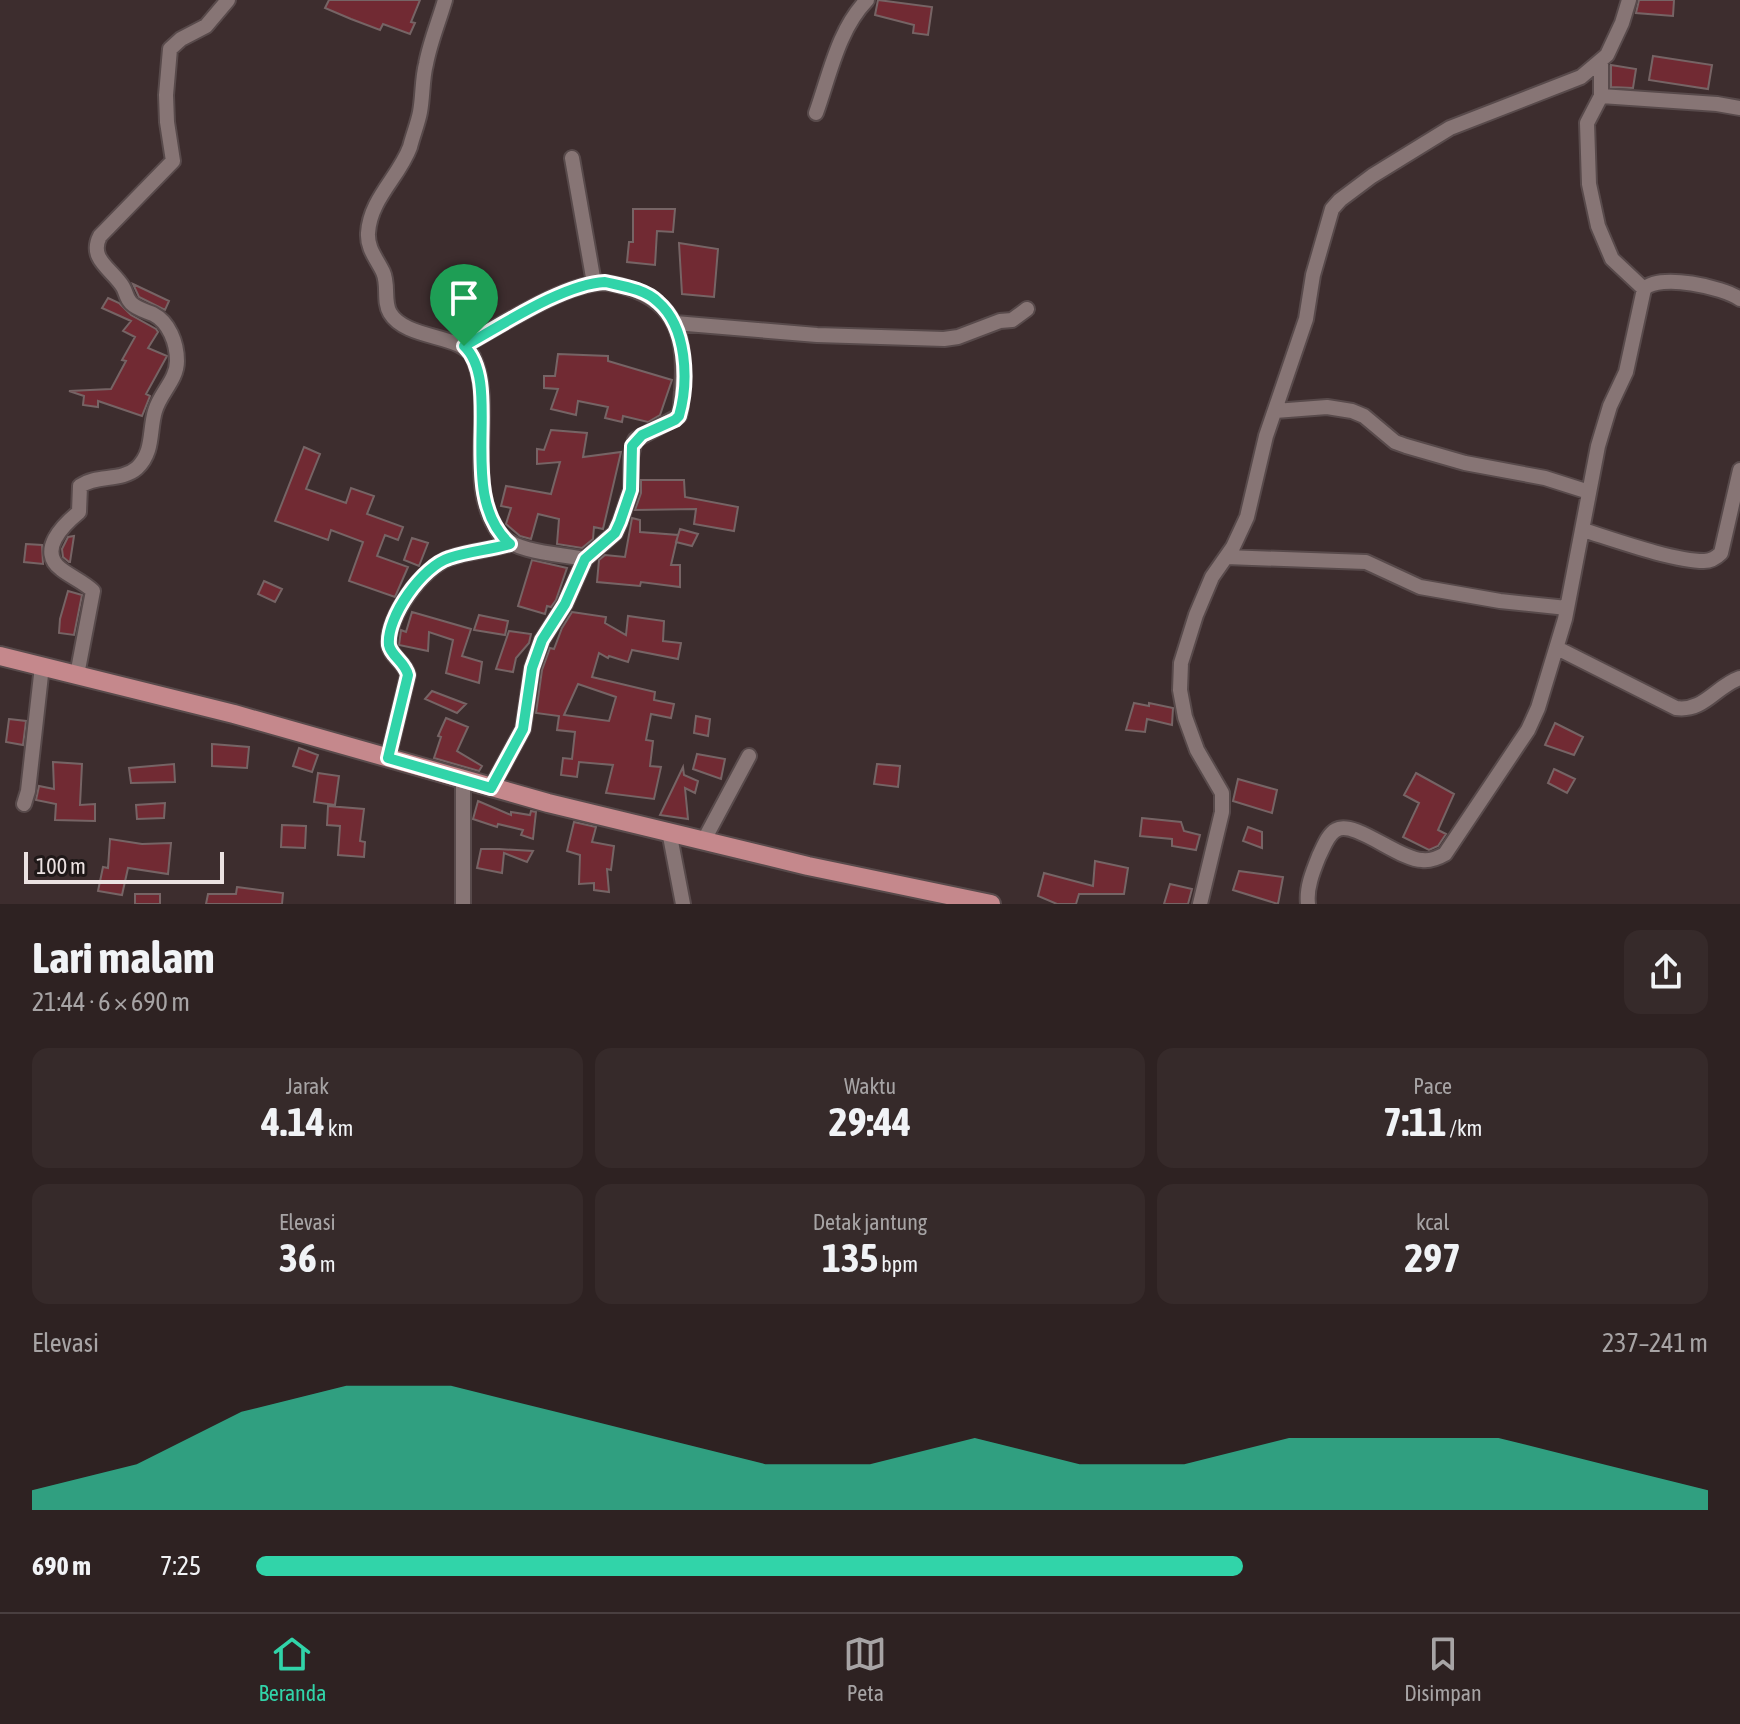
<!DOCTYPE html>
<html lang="id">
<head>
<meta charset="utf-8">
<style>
  :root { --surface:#2e2222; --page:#362a2a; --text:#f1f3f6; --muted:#a7a4a5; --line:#493f40; --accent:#31d4a9 }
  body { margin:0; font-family:"Asap Condensed",sans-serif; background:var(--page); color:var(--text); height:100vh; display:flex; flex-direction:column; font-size:30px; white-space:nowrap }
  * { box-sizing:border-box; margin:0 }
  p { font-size:26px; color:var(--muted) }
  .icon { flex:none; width:44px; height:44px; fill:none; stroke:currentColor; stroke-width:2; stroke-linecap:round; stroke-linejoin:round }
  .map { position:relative; height:904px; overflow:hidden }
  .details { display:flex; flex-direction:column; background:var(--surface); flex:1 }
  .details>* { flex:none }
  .scale { position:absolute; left:24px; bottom:20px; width:200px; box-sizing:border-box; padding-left:8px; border:4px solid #ece2e2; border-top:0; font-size:22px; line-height:28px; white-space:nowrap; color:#ece2e2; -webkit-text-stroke:6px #1f1818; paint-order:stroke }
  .pin { position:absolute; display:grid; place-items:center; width:68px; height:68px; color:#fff; margin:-82px -34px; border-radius:50% 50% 50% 0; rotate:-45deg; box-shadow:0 0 8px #0007 }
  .pin .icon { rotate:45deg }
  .round { display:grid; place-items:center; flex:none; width:84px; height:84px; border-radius:16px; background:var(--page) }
  .summary { display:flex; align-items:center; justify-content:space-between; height:136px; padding:0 32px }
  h1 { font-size:44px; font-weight:700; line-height:60px }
  .stats { display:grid; grid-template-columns:repeat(3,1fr); gap:12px; height:136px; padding:8px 32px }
  .stats div { display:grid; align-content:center; border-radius:16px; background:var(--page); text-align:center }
  .stats b { font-size:40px; font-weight:700 }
  .stats small { font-size:22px; font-weight:400 }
  .stats p { font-size:22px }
  .chart { height:224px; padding:16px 32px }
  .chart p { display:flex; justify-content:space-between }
  .chart svg { width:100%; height:144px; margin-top:8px; fill:var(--accent); opacity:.7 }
  ul { padding:0 32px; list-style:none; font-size:26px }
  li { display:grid; grid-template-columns:128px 96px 1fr; align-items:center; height:60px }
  li i { height:20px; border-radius:10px; background:var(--accent) }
  .dock { display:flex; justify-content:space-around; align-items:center; height:112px; border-top:2px solid var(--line); background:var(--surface); font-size:22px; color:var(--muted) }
  .dock a { display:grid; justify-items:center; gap:4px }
  .dock .active { color:var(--accent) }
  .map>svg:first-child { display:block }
  .building { fill:#712a33; stroke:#766465; stroke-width:2; fill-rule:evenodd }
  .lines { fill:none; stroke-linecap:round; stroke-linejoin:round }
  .minor-casing { stroke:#584a4b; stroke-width:18 }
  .major-casing { stroke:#584a4b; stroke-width:22 }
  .minor { stroke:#877575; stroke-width:14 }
  .major { stroke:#c5888c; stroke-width:18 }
  .route-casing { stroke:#fff; stroke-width:16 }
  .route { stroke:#31d4a9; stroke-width:10 }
</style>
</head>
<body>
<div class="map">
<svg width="1740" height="904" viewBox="0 0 1740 904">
  <rect width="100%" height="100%" fill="#3d2d2e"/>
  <path class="building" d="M329,0H420L411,22L415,23L410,34L383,24L380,30L351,19L325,8Z
    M878,0L932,7L928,35L913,33L914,25L875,15Z
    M1639,0H1674L1673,16L1636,13Z
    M1653,56L1712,65L1708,89L1649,80Z
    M1611,65L1636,69L1633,88L1611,87Z
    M633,209H675L673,232L657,231L655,265L627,262L629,242H633Z
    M679,243L718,249L714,297L682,294Z
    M133,284L169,301L165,310L139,297Z
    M108,298L119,303L131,315L156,329L158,332L148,348L167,356L146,394L150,396L142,416L98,401V407L83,405L84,396L69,391L111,389L126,361L122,360L135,337L123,331L131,321L102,308Z
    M558,354L608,356V361L672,380L660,415L648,422L623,416L622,422L605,418L608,407L578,401L576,415L551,409L558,389L544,388V376H555Z
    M551,430L587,433L583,457L621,452L603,529L594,527L593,539L582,548L557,544L559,519L538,514L531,539L520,536L506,524L511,508L501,506L506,486L551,494L560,462L537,464V449L544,450Z
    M304,447L320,454L306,489L346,503L351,488L374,496L367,514L403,527L398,540L385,535L377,556L408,567L395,597L349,581L363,542L331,530L328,540L275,521Z
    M641,480H684L685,497L738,507L734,531L694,524L696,509L635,510L641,493Z
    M632,518L640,520V532L678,535L671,565H680V587L641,582L640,586L597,582L599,560L605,555L625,557Z
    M680,529L698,534L692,546L676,542Z
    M74,536L70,562H69L63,557L62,549L68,537Z
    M412,538L428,543L419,566L404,560Z
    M26,544L42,545L43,564L24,562Z
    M532,560L567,568L556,600L551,607L547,606L545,614L518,606Z
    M264,581L282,589L275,602L258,594Z
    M68,591L82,595L74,635L59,633L60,619Z
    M412,612L471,629L462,656L482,662L479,683L446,673L453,640L429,632L428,651L399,645L401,630L406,632Z
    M572,612L606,617L605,623L626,635L628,616L664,621L663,641L681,643L678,659L632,650L628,662L609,656L608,658L599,653L592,677L655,692L654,700L674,704L671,718L651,714L646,740L653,741L650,766L661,767L654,799L606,793L613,765L579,762L577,777L561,775L563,758L572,759L575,732L557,730L559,716L536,713L542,670L550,648L554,649L562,628ZM578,684L616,697L609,721L564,715Z
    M479,615L508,621L505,635L474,630Z
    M509,631L531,634L529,643L516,658L513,672L496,669Z
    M432,691L466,704L457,713L425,699Z
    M1134,703L1149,706V703L1173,708L1172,725L1147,719L1145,732L1126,730Z
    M696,716L710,719L708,736L694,733Z
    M446,718L468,727L457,751L482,766L479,771L434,758L441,737L438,736Z
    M9,719L26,721L23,745L6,742Z
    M1555,723L1583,737L1574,755L1545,745Z
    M212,744L249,747L247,768L212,766Z
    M299,748L318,755L312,772L293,766Z
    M697,754L725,759L721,779L693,769Z
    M53,762L82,764L80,805L95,804V821L55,820L56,804L36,800L39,786L54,789Z
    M174,764L175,782L131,783L129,768Z
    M877,764L900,766L898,787L874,784Z
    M683,767L684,775L698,781L695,793L685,788L688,819L660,815Z
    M1554,769L1575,779L1567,793L1548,783Z
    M318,773L339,776L335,805L314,802Z
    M1416,773L1454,794L1438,830L1446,834L1438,846L1429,850L1403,837L1419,803L1404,795Z
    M1238,779L1277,790L1272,813L1233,801Z
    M478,801L511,815V812L530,815L531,811L536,812L533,839L521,835L523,830L498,824L497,827L473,819Z
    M165,803L164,818L137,819L136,805Z
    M328,806L364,809L360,841L365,842L364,857L338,855L340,826L327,825Z
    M1142,818L1181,822L1184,831L1200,835L1196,850L1172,846V839L1140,836Z
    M574,822L596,827L592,842L614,846L611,870L607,869L609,892L594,890V883L579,884L580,855L567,851Z
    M282,825L306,826L305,848L281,847Z
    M1248,827L1262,832V848L1243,841Z
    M110,839L142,844L171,843L168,874L128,868L122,895L98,891L103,867L108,868Z
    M481,849H499L533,851L527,862L504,853L502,873L477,868Z
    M1095,861L1128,868L1124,894H1079L1076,904H1057L1038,896L1044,873L1093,886Z
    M1239,871L1283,877L1278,904L1233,890Z
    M1170,884L1192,889L1188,904H1164Z
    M237,887L283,893L282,904H206L208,894H236Z
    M135,894H160V904H135Z"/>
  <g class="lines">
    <g class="minor-casing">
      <path id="minor" d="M445,0C439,21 430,42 426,64C422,79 423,96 420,112C418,123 413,135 410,147C399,177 370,199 368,233C367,249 377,259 383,272C389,285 383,301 390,313C406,340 462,334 473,357C497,409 462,483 500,534C515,553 562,554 585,559
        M1601,61V96L1587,123L1589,184L1598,226L1612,259L1644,289
        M1601,96L1717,104L1740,108
        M816,113C830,74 838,30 867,0
        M572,158L594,283
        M675,323L817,335L944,339L958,337L1000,321L1012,320L1027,309
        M464,346C498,327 559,287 598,283C608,282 619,285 628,288C680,304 686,343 682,391C681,400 682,408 679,416L635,440L631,457V490L620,522L615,533L585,559L565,604L542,640L532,668L523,729L491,788
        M1275,411L1327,407L1352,411L1364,416L1395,442L1406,446L1465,463L1545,478L1589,492
        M1583,530C1615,540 1673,561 1704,561C1711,561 1716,558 1721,553L1740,470
        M1226,557L1366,562L1420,587L1500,601L1567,608
        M1557,648L1676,708C1704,712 1716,686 1740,678
        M77,675L93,591C84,582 71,577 61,569C37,551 63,525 79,512L80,486C97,474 121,482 137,468C154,452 149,431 155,411C160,393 177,380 177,361C177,343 169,322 153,314C146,311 137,309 131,303C126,298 126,292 123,287C112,269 88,259 100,236L173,161L167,122L166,95L170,49L181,39L206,26L228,0
        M388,758L408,675C405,662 391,657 389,645C386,617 424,566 450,558C469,551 490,550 510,544
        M24,804L28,791L42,666
        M669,831L683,904
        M704,840L749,756
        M463,904V780
        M1200,904L1222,812V793L1197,750L1185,717L1180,690L1181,663L1196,615L1212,577L1233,547L1247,517L1266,436L1306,319L1313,275L1332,209L1340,200L1372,176L1450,128L1581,77L1607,55L1622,23L1629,0
        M1308,904C1306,888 1313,871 1319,856C1323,848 1328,834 1336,830C1354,819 1399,860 1422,860C1430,861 1438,858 1445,854L1528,730L1538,708L1565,619L1598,446L1610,406L1626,372L1644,289C1660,273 1723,287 1740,299"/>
    </g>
    <g class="major-casing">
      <path id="major" d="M0,656L234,714L548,803L808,866L991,904"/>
    </g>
    <use href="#minor" class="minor"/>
    <use href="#major" class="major"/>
  </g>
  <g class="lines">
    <g class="route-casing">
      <path id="route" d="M605,282C622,286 645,289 658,302C687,327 689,381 679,416L675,420L642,435L632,446L631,490L620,522L615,533L585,559L565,604L542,640L532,668L523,729L491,788L388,758L408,675C405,662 391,656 389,645C386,617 423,566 449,558C469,551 490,550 510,544C454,494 505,385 464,346C501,326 563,284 605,282Z"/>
    </g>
    <use href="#route" class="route"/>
  </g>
</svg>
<div class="scale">100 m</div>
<div class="pin" style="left:464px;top:346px;background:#1e9e55"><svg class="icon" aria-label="arrive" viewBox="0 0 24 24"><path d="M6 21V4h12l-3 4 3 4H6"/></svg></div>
</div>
<section class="details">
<div class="summary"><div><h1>Lari malam</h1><p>21:44 · 6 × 690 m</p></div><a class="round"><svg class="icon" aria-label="share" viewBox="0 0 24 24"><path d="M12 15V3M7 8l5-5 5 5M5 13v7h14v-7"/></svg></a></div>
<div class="stats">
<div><p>Jarak</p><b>4.14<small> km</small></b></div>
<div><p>Waktu</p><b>29:44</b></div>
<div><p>Pace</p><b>7:11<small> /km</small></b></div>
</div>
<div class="stats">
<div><p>Elevasi</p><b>36<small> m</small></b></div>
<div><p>Detak jantung</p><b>135<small> bpm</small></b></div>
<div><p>kcal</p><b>297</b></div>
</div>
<div class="chart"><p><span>Elevasi</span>237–241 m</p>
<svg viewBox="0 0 160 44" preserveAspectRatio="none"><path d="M0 44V38L10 30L20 14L30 6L40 6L50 14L60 22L70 30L80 30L90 22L100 30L110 30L120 22L130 22L140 22L150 30L160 38V44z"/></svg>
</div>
<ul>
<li><b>690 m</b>7:25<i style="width:68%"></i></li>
</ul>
</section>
<nav class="dock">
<a class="active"><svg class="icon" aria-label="home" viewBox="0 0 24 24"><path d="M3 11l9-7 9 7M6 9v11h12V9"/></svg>Beranda</a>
<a><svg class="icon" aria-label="map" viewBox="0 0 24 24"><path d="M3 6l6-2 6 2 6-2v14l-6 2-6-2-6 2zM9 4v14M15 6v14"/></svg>Peta</a>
<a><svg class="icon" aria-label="saved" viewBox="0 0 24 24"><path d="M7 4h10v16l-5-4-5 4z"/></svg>Disimpan</a>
</nav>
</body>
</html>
